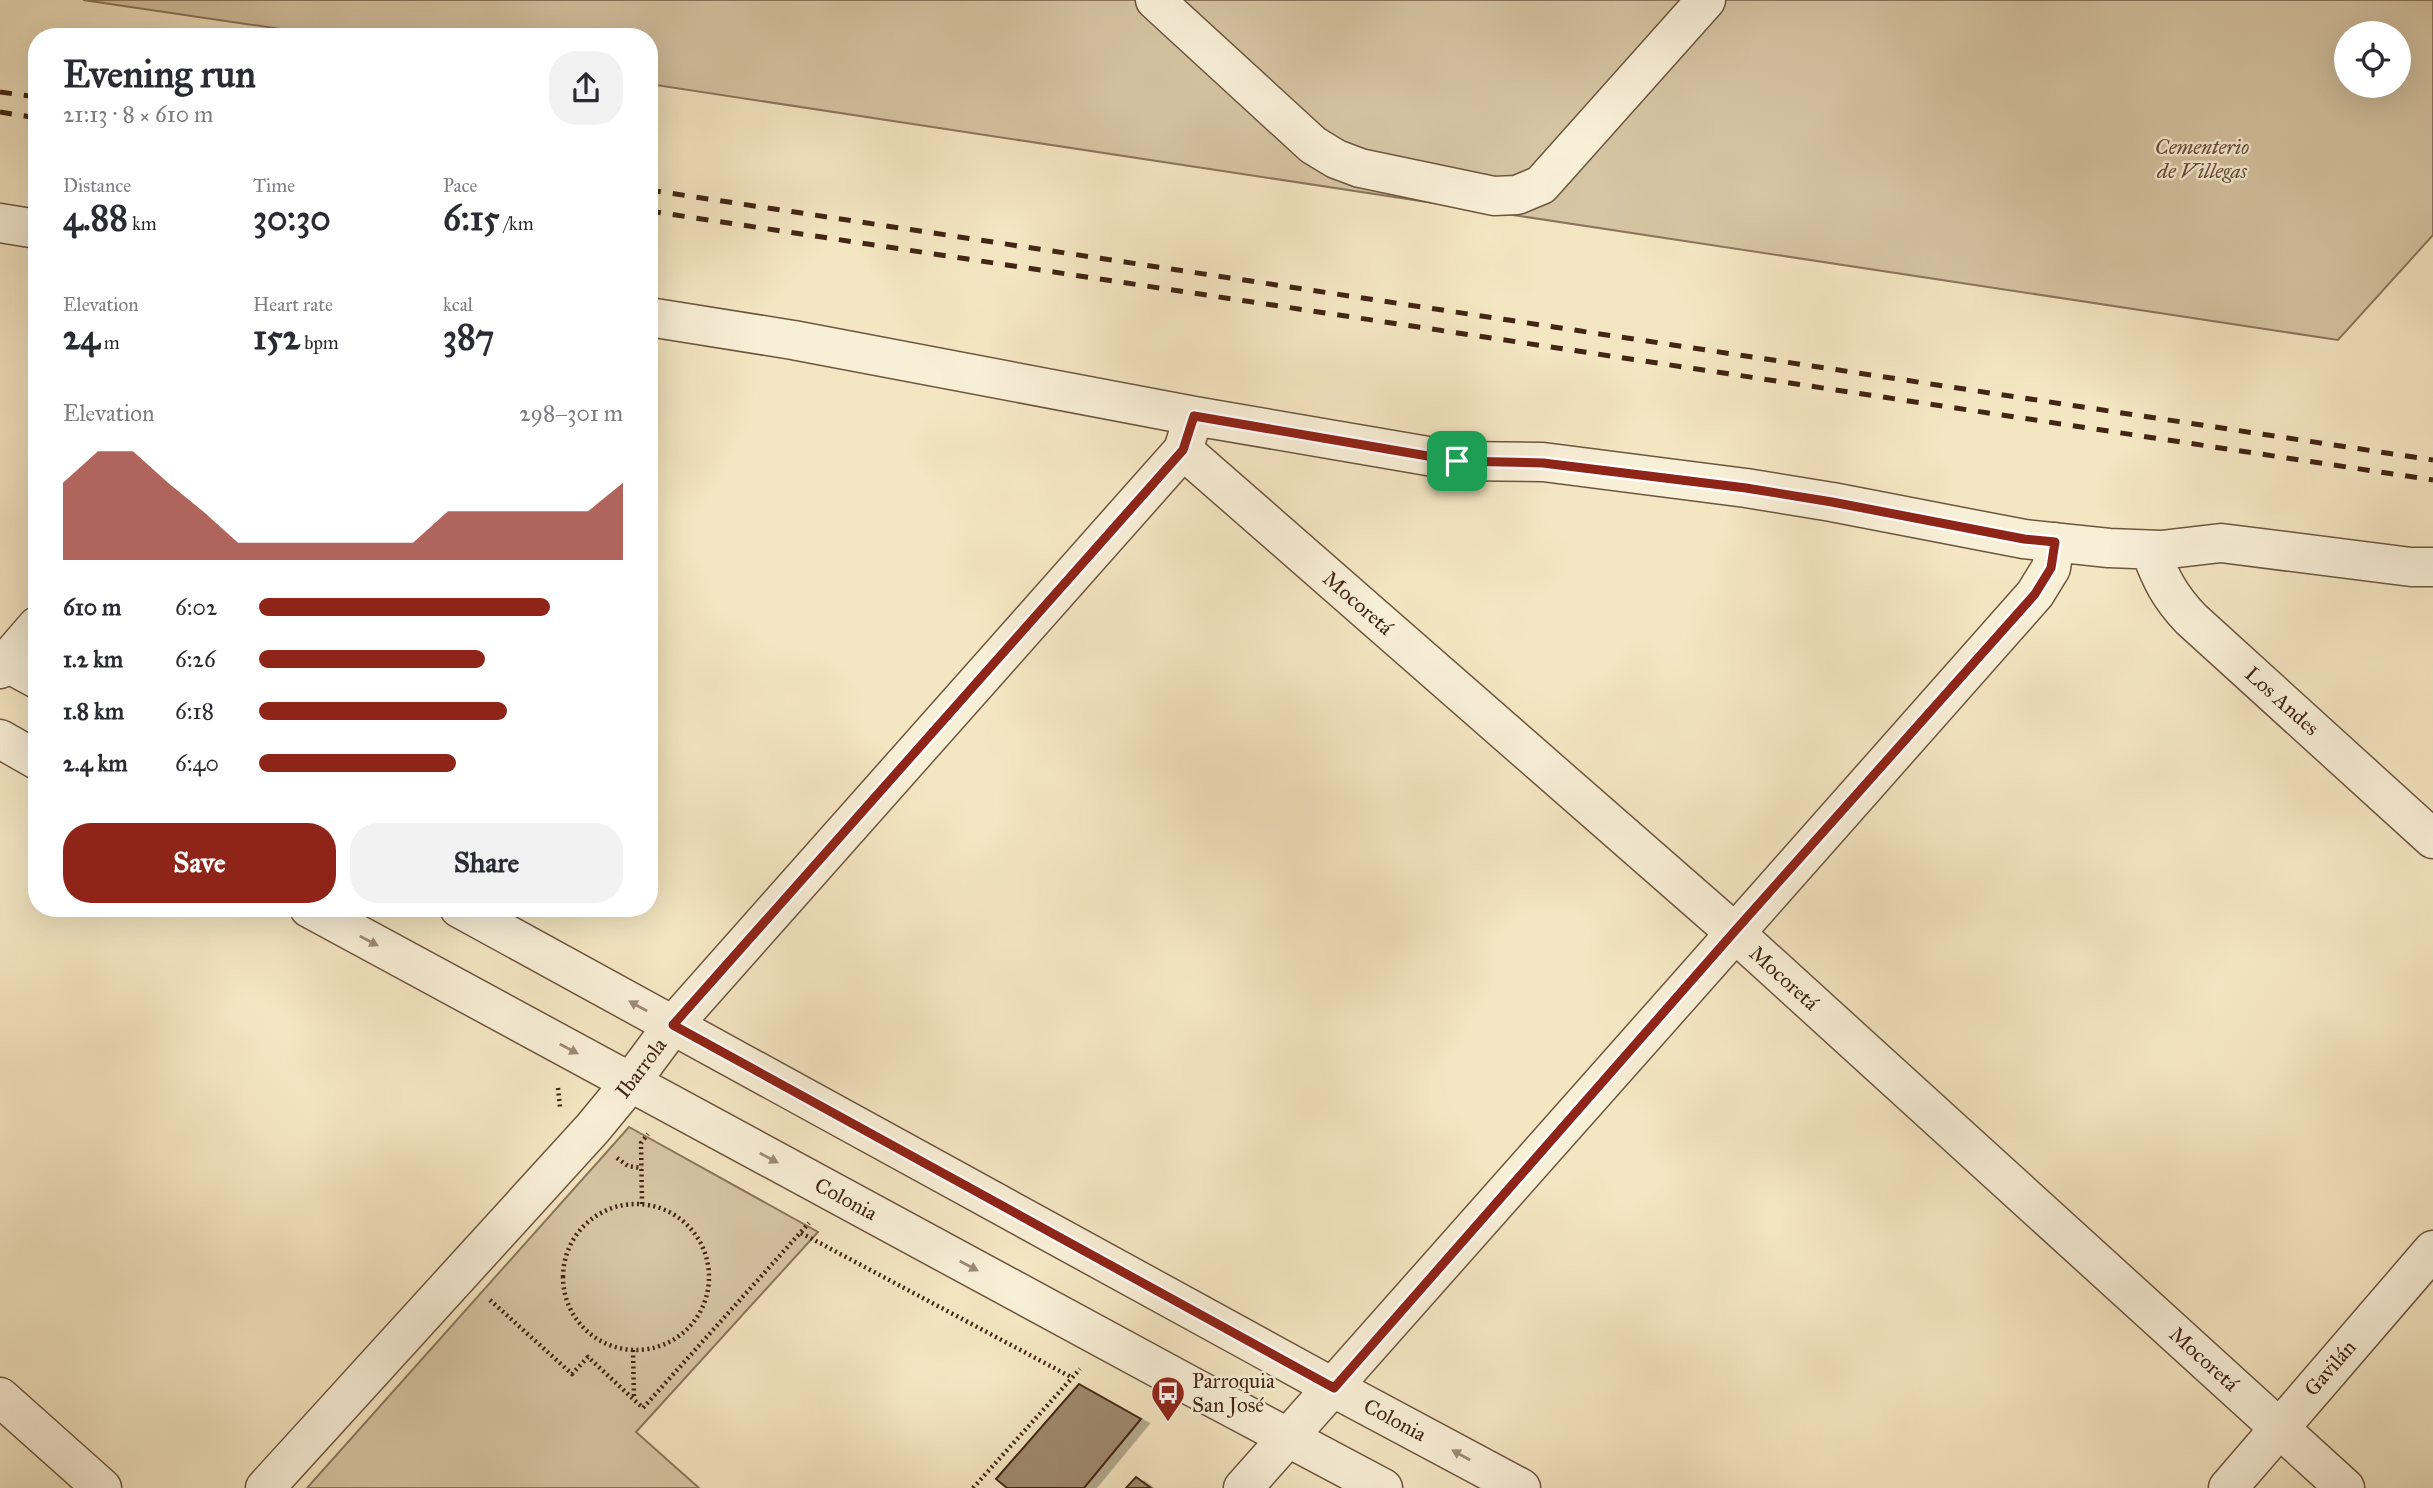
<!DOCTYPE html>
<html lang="en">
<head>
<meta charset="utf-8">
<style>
  :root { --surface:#fff; --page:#f2f2f3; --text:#2b2b33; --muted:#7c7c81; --accent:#8f2418 }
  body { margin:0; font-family:"IM FELL Great Primer",serif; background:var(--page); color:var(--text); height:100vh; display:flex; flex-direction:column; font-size:26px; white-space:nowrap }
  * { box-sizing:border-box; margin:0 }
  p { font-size:23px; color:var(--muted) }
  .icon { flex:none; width:38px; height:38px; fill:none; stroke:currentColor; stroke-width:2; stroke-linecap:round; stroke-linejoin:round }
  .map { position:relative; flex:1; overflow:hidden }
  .side { position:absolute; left:28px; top:28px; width:630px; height:889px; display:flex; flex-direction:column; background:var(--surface); border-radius:28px; box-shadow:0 7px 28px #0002 }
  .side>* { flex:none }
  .fabs { position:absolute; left:2334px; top:21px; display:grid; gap:14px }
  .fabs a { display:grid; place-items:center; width:77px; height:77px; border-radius:50%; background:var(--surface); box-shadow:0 7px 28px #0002; font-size:35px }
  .pin { position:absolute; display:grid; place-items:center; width:60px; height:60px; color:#fff; margin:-30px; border-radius:14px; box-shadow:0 4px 10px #0006 }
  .round { display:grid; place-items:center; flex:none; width:74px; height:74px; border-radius:28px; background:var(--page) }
  .summary { display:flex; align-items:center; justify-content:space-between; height:119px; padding:0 35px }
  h1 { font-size:38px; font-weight:700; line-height:52px }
  .metrics { display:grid; grid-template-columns:repeat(3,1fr); gap:10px; height:119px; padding:7px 35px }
  .metrics div { display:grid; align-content:center }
  .metrics b { font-size:35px; font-weight:700 }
  .metrics small { font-size:19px; font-weight:400 }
  .metrics p { font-size:19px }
  .chart { height:196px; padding:14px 35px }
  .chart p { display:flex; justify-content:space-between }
  .chart svg { width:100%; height:126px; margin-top:7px; fill:var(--accent); opacity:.7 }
  .cta { display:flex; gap:14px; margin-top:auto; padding:14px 35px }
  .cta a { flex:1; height:80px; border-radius:28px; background:var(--accent); color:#fff; font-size:28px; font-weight:700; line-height:80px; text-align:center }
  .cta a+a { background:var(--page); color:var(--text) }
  ul { padding:0 35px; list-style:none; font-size:23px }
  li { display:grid; grid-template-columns:112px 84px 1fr; align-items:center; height:52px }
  li i { height:18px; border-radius:9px; background:var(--accent) }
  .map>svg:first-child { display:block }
  .green { fill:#d6c5a4; stroke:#8c755c; stroke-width:2; fill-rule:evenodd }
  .building { fill:#9f896e; stroke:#422513; stroke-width:2; filter:url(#shadow) }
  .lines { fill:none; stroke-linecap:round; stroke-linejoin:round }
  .minor-casing { stroke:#6e553f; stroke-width:41 }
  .path { stroke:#422513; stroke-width:4.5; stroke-dasharray:2 3.5; stroke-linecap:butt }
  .minor { stroke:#f8efd7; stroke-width:38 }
  .rail { stroke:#422513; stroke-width:5; stroke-dasharray:12 12; stroke-linecap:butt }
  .oneway { fill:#9d8a75 }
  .route-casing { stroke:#fff; stroke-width:14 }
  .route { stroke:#8f2418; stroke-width:9 }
  .labels { text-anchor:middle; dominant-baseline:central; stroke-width:5; stroke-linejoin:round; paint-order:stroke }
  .park-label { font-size:21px; font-style:italic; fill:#674d37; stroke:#f8efd7 }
  .street-label { font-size:21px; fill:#422513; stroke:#f8efd7 }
  .poi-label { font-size:21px; fill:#422513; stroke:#f8efd7; text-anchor:start }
</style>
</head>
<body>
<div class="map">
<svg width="2433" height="1488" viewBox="0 0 2433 1488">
  <defs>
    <filter id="shadow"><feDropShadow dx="8" dy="4.5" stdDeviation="0" flood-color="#0004"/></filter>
  </defs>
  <rect width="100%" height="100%" fill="#f4e6c2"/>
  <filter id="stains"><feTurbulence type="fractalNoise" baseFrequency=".00286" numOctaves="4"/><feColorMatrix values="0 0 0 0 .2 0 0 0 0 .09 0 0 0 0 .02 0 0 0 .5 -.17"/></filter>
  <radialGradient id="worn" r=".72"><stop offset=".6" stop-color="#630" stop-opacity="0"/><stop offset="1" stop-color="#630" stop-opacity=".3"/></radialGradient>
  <path class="green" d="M83,0H2433V235L2338,340L649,84V37H335ZM2347,33H2399V86H2347Z
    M629,1127L818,1232L636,1432L699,1488H307Z"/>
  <path class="building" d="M1079,1384L1141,1419L1084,1488H1007L996,1479Z
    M1136,1477L1151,1488H1126Z"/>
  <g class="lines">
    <g class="minor-casing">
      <path id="minor" d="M1155,0L1313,145L1336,159L1360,168L1494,196L1517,195L1541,185L1706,0
        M0,223L37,229
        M649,317L793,340L1194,416L1457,461L1543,462L1746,488L1832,502L2024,539L2109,548L2161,550L2221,543L2411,567H2433
        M1183,450L1734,932L2345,1488
        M2150,550C2161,579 2169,596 2191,619L2433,839
        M0,659L37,679
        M0,669L37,626
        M0,739L37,760
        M309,908L1191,1386L1383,1488
        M459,908L1334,1388L1521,1488
        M0,1397L102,1488
        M265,1488L593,1128L630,1083L673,1025L1183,450L1191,425
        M1243,1488C1509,1192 1770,891 2035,594L2051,568L2055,542
        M2228,1488L2433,1250"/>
    </g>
    <path class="path" d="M558,1088L560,1107
      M617,1158L628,1166L642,1168
      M642,1204L641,1143L648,1134
      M563 1277a73 73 0 1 1 146 0a73 73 0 1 1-146 0Z
      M801,1233L1071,1377
      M490,1300L572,1374L588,1357L643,1408L809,1223
      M633,1350L634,1398
      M973,1488L1080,1369"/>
    <use href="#minor" class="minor"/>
    <path class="rail" d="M0,92L37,97
      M0,112L37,118
      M649,190L2433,460
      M649,211L2433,480"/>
  </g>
  <defs><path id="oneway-solid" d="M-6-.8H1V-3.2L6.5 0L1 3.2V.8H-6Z" transform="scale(1.75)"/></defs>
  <g class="oneway">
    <use href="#oneway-solid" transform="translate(369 941) rotate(28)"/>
    <use href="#oneway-solid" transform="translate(638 1006) rotate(-151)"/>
    <use href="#oneway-solid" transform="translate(569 1049) rotate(28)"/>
    <use href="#oneway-solid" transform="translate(769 1158) rotate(28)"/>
    <use href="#oneway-solid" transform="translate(969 1266) rotate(28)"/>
    <use href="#oneway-solid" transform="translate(1461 1455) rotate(-151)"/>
  </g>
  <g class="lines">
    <g class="route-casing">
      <path id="route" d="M1194,416L1457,461L1543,463L1746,488L1832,502L2024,539L2055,542L2051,568L2035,594L1734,932L1334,1388L673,1025L1183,450Z"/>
    </g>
    <use href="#route" class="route"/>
  </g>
  <defs>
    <g id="bus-pin" transform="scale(1.75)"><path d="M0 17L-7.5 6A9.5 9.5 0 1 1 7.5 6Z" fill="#8f2418" stroke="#f8efd7"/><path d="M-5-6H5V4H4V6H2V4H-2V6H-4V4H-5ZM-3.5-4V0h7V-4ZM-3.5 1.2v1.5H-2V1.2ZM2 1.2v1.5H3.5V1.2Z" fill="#fff"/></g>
  </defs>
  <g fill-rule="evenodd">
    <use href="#bus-pin" x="1168" y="1393"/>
  </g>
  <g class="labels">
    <g class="park-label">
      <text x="2202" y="147">Cementerio<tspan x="2202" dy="24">de Villegas</tspan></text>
    </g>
    <g class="street-label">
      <text transform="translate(1358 603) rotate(41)">Mocoretá</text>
      <text transform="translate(2282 701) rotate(42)">Los Andes</text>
      <text transform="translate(1784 978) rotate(42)">Mocoretá</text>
      <text transform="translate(641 1068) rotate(-53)">Ibarrola</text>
      <text transform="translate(846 1199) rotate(28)">Colonia</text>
      <text transform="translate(2204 1359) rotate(42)">Mocoretá</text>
      <text transform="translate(2330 1368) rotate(-49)">Gavilán</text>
      <text transform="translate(1395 1420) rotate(28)">Colonia</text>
    </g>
    <g class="poi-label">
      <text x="1192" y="1381">Parroquia<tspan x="1192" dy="24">San José</tspan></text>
    </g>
  </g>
  <rect width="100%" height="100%" filter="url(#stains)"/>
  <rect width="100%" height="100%" fill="url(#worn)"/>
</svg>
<div class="fabs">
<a><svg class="icon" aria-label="locate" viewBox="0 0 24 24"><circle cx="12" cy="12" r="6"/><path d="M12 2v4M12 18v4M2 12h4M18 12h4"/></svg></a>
</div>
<div class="pin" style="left:1457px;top:461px;background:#1e9e55"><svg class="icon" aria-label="arrive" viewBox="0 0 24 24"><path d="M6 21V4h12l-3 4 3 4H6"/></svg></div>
<section class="side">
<div class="summary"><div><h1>Evening run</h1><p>21:13 · 8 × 610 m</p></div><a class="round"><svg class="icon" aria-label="share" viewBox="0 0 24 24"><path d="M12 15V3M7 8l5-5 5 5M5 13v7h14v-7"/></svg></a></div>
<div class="metrics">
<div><p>Distance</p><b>4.88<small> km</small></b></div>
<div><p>Time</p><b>30:30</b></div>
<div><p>Pace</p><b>6:15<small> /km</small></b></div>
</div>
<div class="metrics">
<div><p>Elevation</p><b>24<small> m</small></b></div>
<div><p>Heart rate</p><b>152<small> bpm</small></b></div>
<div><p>kcal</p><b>387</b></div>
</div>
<div class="chart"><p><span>Elevation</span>298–301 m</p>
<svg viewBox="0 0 160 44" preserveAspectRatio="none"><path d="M0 44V17L10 6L20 6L30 17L40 27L50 38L60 38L70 38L80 38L90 38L100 38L110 27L120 27L130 27L140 27L150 27L160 17V44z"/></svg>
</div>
<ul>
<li><b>610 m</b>6:02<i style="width:80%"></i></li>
<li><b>1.2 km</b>6:26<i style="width:62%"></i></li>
<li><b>1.8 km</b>6:18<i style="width:68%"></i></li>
<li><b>2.4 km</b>6:40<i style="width:54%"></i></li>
</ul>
<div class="cta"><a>Save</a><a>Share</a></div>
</section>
</div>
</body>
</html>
